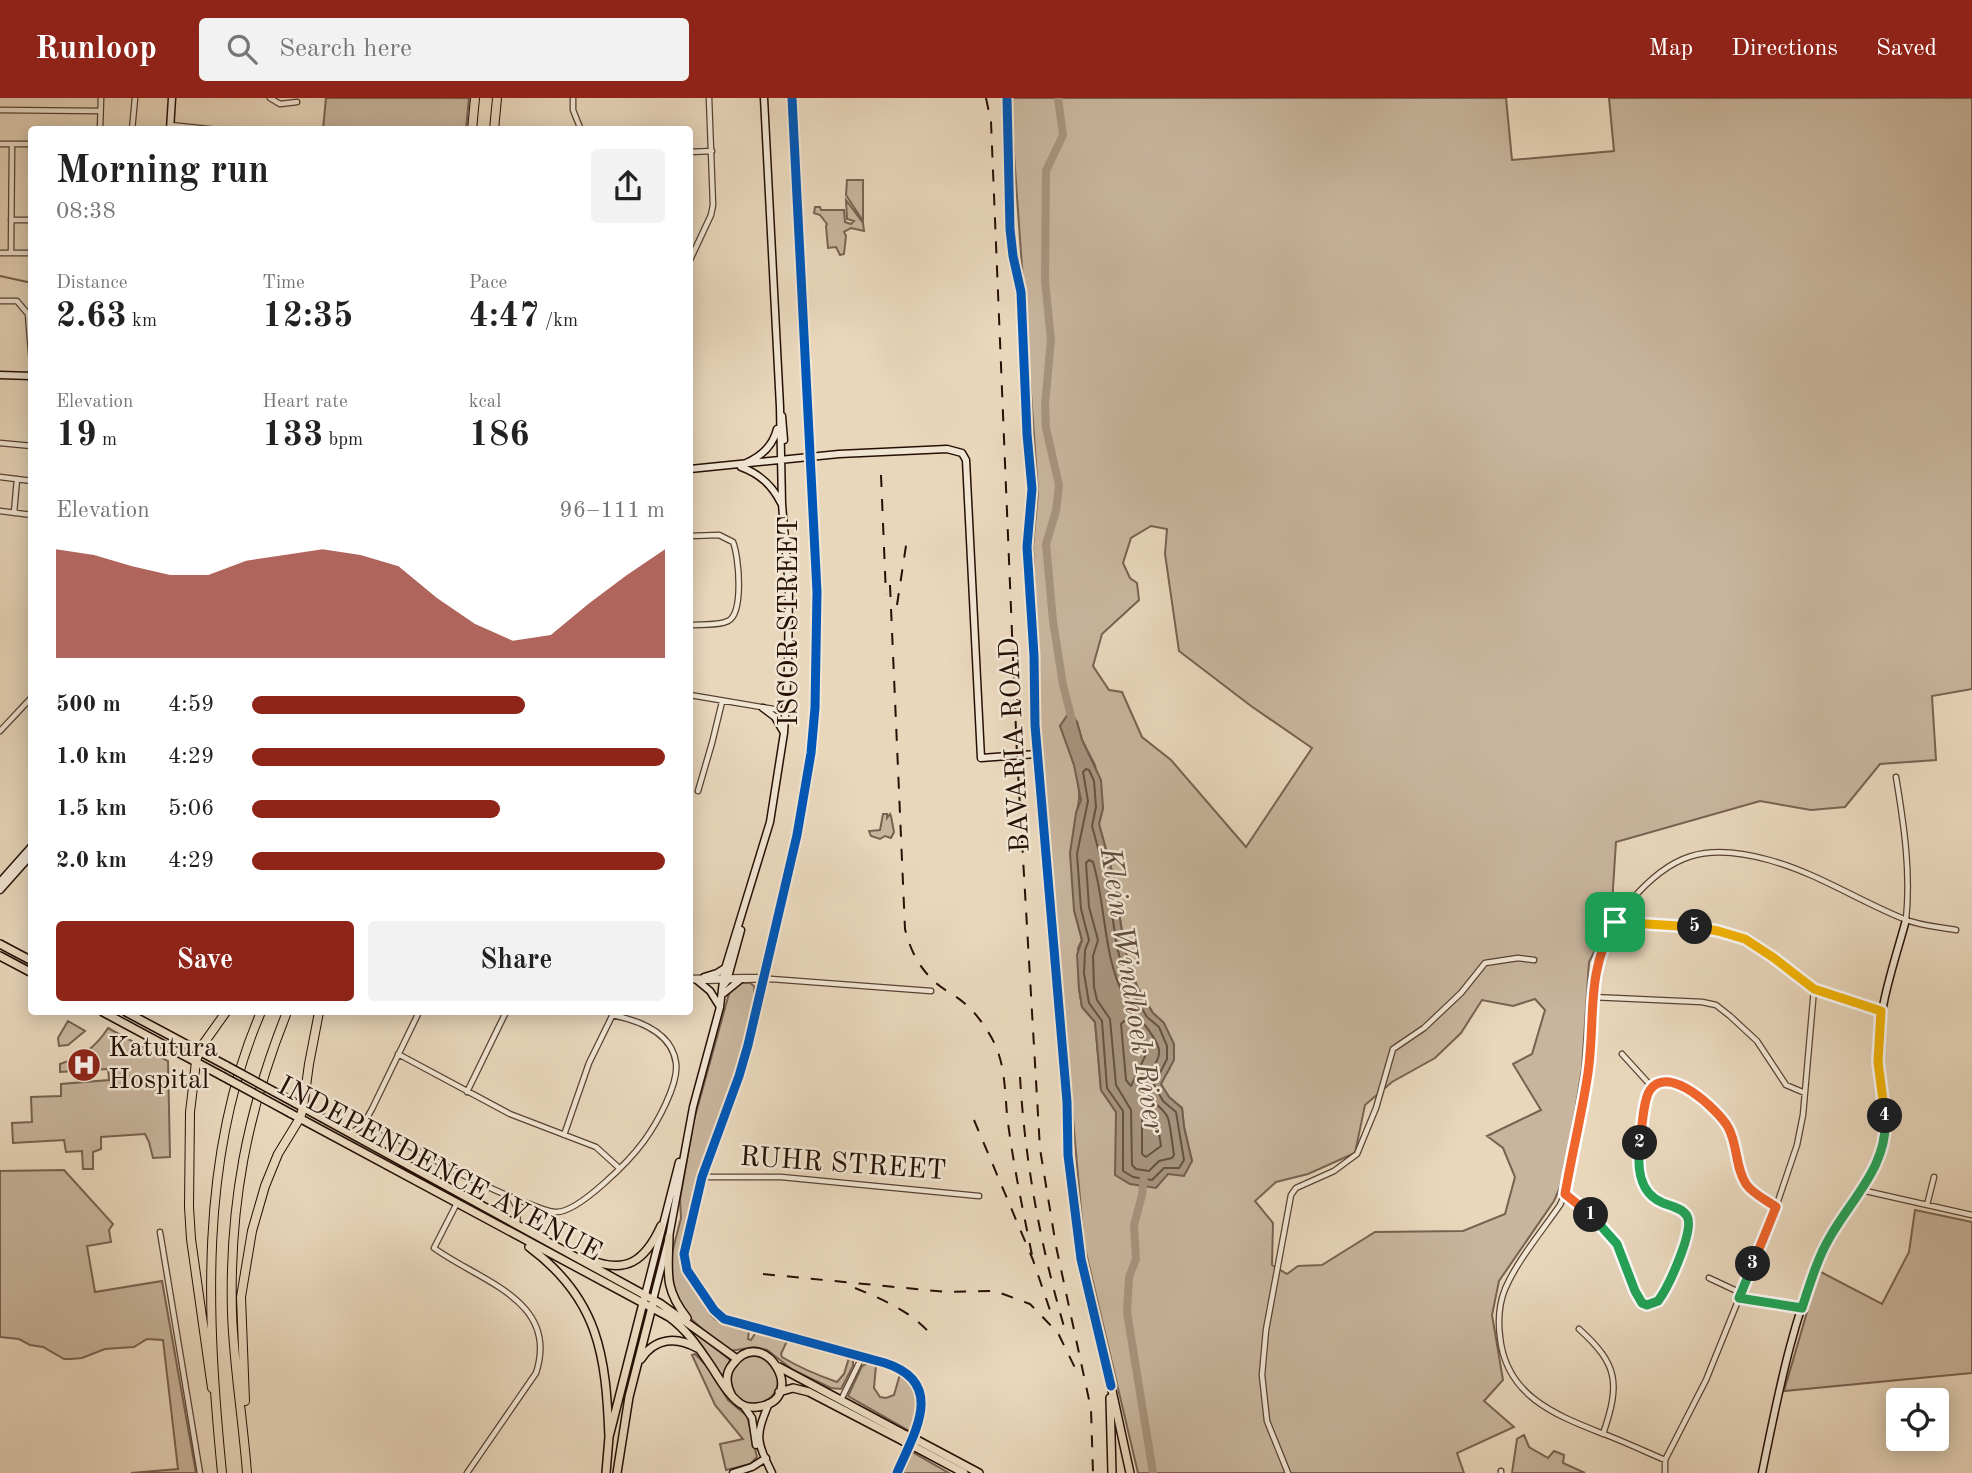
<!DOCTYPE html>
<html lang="en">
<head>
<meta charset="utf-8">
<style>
  :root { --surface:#fff; --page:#f2f2f2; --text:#222; --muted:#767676; --accent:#8f2418 }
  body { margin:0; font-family:"Old Standard TT",serif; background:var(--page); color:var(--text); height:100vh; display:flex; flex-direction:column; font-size:26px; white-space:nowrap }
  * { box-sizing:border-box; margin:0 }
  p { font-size:23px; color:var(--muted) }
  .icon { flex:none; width:38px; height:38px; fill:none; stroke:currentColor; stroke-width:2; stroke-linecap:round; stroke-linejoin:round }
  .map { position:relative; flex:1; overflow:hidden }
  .details { position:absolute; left:28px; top:28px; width:665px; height:889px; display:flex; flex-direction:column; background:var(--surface); border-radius:7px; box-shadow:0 4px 18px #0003 }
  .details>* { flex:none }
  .fabs { position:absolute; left:1886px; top:1290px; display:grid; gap:14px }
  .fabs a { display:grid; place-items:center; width:63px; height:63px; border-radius:7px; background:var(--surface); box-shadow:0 4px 18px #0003; font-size:35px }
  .pin { position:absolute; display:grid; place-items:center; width:60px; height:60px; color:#fff; margin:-30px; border-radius:14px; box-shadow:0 4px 10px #0006 }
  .km { position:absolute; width:35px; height:35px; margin:-18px; border-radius:50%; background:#222; color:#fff; font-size:19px; line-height:35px; text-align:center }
  .round { display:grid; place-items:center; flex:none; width:74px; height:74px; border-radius:7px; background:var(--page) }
  .head { display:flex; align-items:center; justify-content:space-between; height:119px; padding:0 28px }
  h1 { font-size:38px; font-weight:700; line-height:52px }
  .metrics { display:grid; grid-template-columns:repeat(3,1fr); gap:10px; height:119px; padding:7px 28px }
  .metrics div { display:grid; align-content:center }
  .metrics b { font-size:35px; font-weight:700 }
  .metrics small { font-size:19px; font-weight:400 }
  .metrics p { font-size:19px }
  .chart { height:196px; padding:14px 28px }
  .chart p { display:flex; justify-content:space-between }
  .chart svg { width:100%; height:126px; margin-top:7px; fill:var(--accent); opacity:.7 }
  .cta { display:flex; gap:14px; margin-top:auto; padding:14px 28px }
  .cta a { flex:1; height:80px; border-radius:7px; background:var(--accent); color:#fff; font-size:28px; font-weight:700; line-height:80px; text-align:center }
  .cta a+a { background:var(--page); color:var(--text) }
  ul { padding:0 28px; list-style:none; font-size:23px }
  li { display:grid; grid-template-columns:112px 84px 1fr; align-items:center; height:52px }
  li i { height:18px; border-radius:9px; background:var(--accent) }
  header { display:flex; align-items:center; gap:42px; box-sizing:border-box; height:98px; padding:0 35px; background:var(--accent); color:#fff }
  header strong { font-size:33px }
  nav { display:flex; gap:38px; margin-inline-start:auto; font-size:24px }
  .search { width:490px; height:63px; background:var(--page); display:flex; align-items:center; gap:18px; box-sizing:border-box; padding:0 24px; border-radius:7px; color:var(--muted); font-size:26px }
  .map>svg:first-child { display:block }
  .green { fill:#c8b59d; stroke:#776251; stroke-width:2; fill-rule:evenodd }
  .water { fill:#a7937e; stroke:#735f4e; stroke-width:2 }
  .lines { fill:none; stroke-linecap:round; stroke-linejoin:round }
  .shore { stroke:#665242; stroke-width:2 }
  .stream { stroke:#735f4e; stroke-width:2 }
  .river { stroke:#a7937e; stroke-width:8 }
  .street-casing { stroke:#574233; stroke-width:7 }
  .secondary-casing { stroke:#261005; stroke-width:9 }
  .primary-casing { stroke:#261005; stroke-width:10 }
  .highway-casing { stroke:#261005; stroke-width:10 }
  .street { stroke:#f1e5d3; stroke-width:4.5 }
  .secondary { stroke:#f1e5d3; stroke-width:6 }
  .primary { stroke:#e9d7bc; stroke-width:7 }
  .highway { stroke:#e9d7bc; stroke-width:8 }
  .rail { stroke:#261005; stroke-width:2; stroke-dasharray:12 12; stroke-linecap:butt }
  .primary-bridge-casing { stroke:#261005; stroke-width:10; stroke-linecap:butt }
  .primary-bridge { stroke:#e9d7bc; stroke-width:7 }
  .cycleway-casing { stroke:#f1e5d3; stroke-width:13 }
  .cycleway { stroke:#0057b8; stroke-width:9 }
  .split-1-casing { stroke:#fff; stroke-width:14 }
  .split-2-casing { stroke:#fff; stroke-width:14 }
  .split-3-casing { stroke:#fff; stroke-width:14 }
  .split-4-casing { stroke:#fff; stroke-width:14 }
  .split-5-casing { stroke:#fff; stroke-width:14 }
  .split-6-casing { stroke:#fff; stroke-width:14 }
  .split-1 { stroke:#f0652b; stroke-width:9 }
  .split-2 { stroke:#22a559; stroke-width:9 }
  .split-3 { stroke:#f0652b; stroke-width:9 }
  .split-4 { stroke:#22a559; stroke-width:9 }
  .split-5 { stroke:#f5b400; stroke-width:9 }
  .split-6 { stroke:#f5b400; stroke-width:9 }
  .labels { text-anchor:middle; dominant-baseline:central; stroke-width:5; stroke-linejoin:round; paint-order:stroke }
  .street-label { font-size:28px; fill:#261005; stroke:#f1e5d3 }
  .poi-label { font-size:28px; fill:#261005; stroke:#f1e5d3; text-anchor:start }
  .water-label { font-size:30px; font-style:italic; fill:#604b3b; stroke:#f1e5d3 }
</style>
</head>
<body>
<header>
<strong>Runloop</strong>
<div class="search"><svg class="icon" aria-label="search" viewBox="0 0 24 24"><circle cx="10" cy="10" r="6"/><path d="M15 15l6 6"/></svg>Search here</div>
<nav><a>Map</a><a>Directions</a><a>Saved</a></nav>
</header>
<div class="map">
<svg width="1972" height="1375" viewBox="0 0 1972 1375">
  <rect width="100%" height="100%" fill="#e9d7bc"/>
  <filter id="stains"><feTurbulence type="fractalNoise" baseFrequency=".00286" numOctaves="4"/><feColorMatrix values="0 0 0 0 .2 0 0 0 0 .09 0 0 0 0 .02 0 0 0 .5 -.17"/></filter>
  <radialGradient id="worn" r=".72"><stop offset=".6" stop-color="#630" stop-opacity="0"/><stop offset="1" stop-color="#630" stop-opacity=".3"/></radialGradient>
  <path class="green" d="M326,0H469L466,31H323Z
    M1010,0H1506L1512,62L1614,53L1609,0H1972V591L1932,598L1936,662L1880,666L1845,709L1811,712L1760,703L1616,744L1611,821L1589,864L1582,971L1564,1080L1554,1103L1499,1183L1492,1217L1503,1282L1484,1303L1514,1329L1457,1355L1464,1375H1138L1084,1146L1041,656L1033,448L1038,394ZM1151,428L1167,431L1165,456L1179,553L1251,608L1312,650L1246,749L1171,662L1142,639L1122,594L1109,592L1093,568L1102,536L1139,502L1137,485L1130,480L1123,465L1131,440ZM1077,624L1082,642L1095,667L1103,710L1099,726L1114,781L1124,847L1130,870L1138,890L1153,915L1164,925L1170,970L1160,986L1169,999L1182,1010L1184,1029L1192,1063L1168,1076L1116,1077V1014L1101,992L1095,924L1082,909L1079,891L1078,850L1082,842L1074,812L1076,715C1086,687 1070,655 1060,628ZM1535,901L1545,912L1532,956L1513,966L1541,1012L1487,1038L1503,1050L1515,1079L1505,1116L1463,1133L1375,1134L1322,1167L1298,1168L1287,1176L1272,1167L1273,1125L1255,1103L1276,1084L1308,1076L1355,1055L1365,1007L1392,984L1435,960L1461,935L1482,902L1513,908Z
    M847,82H863V123L846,97Z
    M846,102L863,125L864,133L851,130L844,134L846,138L844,156L840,157L836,149L828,150L826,128L827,126L820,117L814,115L815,109H820L821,112H844L845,124L851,126L854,123L847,121Z
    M883,716H887V720L890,716L891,718L894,734L891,740L885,738L880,741L871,738L869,733L880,732Z
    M741,885H750L754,888L755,901L741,961L722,1020L701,1072L682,1159L687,1179L710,1216L716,1222L749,1233L748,1241L751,1242L756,1234L787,1243L781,1256L782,1259C800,1270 817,1277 837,1284L844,1276L849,1260L853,1261V1268L841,1291L831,1290L793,1272L767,1252L755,1249L730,1253L711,1239L689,1219L682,1209L672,1189L670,1163L681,1120L680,1101L694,1022L730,892Z
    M68,923L85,933L68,947L59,948L58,940Z
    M108,930L168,963L170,1059L153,1060L149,1044L145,1036L101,1039V1051L93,1054V1071H83L82,1053L66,1054L64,1042L13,1045L12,1025L32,1024L31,999L61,998V986L109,982L108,971L60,974V966C82,959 96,949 108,930Z
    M64,1072L113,1126L109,1132L111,1144L87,1148L95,1194L162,1183L196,1375H131L178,1371L163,1242L147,1241L134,1249L105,1251L82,1260L71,1261H64L43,1249L30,1247L19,1241L0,1239V1073Z
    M1915,1112L1972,1124V1275L1784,1293L1819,1173L1882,1206L1909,1154Z
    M671,1215L730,1262L722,1280C708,1254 693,1234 671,1215Z
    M695,1256L707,1268L728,1302L747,1318L757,1359L750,1366L726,1372L720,1346L743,1341L715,1307L692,1257Z
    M730 1282a24 24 0 1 1 48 0a24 24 0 1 1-48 0Z
    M870,1264L876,1267L874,1290L880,1299L886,1300L894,1297L900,1276C923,1290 920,1313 913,1335L848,1298L862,1268Z
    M1524,1337L1529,1349L1548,1360L1554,1353L1564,1357L1563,1365L1585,1375H1512L1517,1341Z
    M912,1354L949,1375H903Z"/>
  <path class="water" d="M1070,613L1077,624L1082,642L1101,682L1103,710L1099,726L1114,781L1124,847L1130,870L1138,891L1153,915L1164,925L1174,946V962L1161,986L1169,999L1182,1010L1184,1029L1192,1063L1184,1078L1168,1076L1156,1090L1130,1086L1115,1077L1116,1014L1101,992L1095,924L1082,909L1079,891L1077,857L1082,842L1074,812L1070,755L1076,715L1081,702L1074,667L1060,628Z"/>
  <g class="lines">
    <path class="shore" d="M1086,671L1089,672L1094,683L1096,709L1092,728L1107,783L1117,849L1123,872L1132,894L1147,919L1159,929L1167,948V961L1154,987L1163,1003L1176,1014L1184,1062L1179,1070H1164L1152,1082L1133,1079L1123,1073V1013L1107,990L1102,923L1089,905L1084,875L1085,852L1089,842L1081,811L1077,756L1088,703L1083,674Z
      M1089,762L1093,764C1106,807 1103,858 1124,898C1132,914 1157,938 1159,952C1161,967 1141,975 1146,991C1149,1003 1165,1011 1168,1020C1171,1031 1172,1045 1174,1057L1172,1060L1159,1063L1149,1073L1136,1071L1132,1067L1131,1012L1116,987L1110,921L1097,902L1094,889L1093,858L1098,842L1089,809L1086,765Z
      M1124,923L1128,924L1143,941L1148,952L1131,988L1126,982L1121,926Z
      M1144,1014L1157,1023L1161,1048L1146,1059L1142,1056V1017Z"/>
    <path class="stream" d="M0,178L32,185"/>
    <path class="river" d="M1058,0L1063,37L1046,73L1045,182L1051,242L1045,307L1046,330L1059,387L1056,413L1046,446L1053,523L1063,587L1072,622
      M1144,1078L1142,1097L1134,1127L1136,1161L1129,1179L1127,1214L1153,1375"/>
    <g class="street-casing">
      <path id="street" d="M270,0L280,6L297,4
        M573,0V12L581,32
        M792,0L817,494L815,610L811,655L797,737L748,947L739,978L702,1079L684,1156L687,1172L714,1212L724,1221L885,1265C947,1285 914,1335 897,1375
        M1007,0L1010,131L1013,158L1021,194L1027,336L1032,391L1028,468L1034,558L1037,656
        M0,12L100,13
        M170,27L218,32
        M100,32L101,0
        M132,32L135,0
        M0,46H32
        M690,54L712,53
        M11,122H32
        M0,155H32
        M11,155L12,46
        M690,162L711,117L713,107L709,0
        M0,203H17L28,216L32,266
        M0,345L32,348
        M0,379L32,383
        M0,413L32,417
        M14,415L17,381
        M690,438L719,437L733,444C739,459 744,515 728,523C718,528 701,526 690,527
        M690,597L785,613
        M0,633L32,599
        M1896,679C1904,727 1911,774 1906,822
        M698,693L712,645L722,604
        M1616,824L1705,830L1732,836L1754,845L1814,891L1881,913
        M690,880L763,879
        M690,881L698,883L771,881L931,893
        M1592,899L1702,904L1716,907L1730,918L1757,943L1786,987L1805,995
        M398,956L510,1016L596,1049L618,1069
        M1622,956L1652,989
        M467,994L506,914
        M363,1027L373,1026C421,1056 471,1084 524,1104C534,1107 544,1113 555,1114C578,1116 631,1061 644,1043C657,1025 679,986 676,965C672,934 637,922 612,917
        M351,1035L363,1027L372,1011L419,914
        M564,1037L589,965L614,914
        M702,1079H781L979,1098
        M1861,1092L1972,1117
        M1565,1096C1585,1111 1608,1127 1619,1150C1627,1165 1631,1200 1647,1207L1658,1203L1688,1138L1689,1124L1685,1115C1672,1105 1654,1105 1645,1090C1636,1075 1641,1003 1651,990C1659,981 1671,983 1681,987C1703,997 1729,1020 1734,1045C1737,1059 1738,1074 1746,1086C1753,1096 1766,1102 1776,1109
        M512,1100L518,1112L517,1126
        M456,1107L434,1150C479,1183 560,1202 536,1275L467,1375
        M1927,1107L1934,1079
        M160,1134L200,1375
        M1709,1180L1741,1195
        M1739,1200L1801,1210
        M1579,1231C1619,1267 1620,1286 1603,1336
        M841,1302L862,1259
        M1665,1362C1644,1353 1623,1343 1601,1335C1553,1316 1506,1297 1500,1239C1498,1223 1499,1206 1505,1191C1517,1163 1542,1133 1560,1107L1565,1096C1573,1055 1583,1013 1588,971C1592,940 1589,907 1594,876C1599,850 1612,825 1629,805C1670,756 1705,744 1769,762C1817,775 1859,803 1904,821C1920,828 1940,829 1956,832
        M1501,1373V1375
        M1288,1375L1267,1323L1262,1277L1266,1232L1291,1097L1296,1090L1334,1073L1357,1056L1376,1010L1393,951L1424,930L1461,895L1485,865L1518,860L1534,862
        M1665,1375V1362L1706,1282L1776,1109L1797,1047L1803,1017L1814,891"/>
    </g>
    <g class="secondary-casing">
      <path id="secondary" d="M170,32L172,0
        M0,277L32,278
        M782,318L784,342
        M746,365C762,358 773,348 777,331
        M741,369C760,376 772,387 781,405
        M690,371L839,356L947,351L962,355L966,362L981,660L1037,656L1067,1004C1069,1057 1071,1109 1081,1161C1089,1204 1101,1246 1111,1288
        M763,610L775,619L783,633
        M0,784L32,748
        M0,792L32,756
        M704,879L717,875L725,870
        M698,883L710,893L720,909
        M724,887L727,883L741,832
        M724,895L740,882
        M645,1197L679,1064
        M653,1202L669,1139L693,1009L720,909L724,874L770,724L784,635L788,569L789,490L782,406L780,309L764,0
        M769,1305C755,1339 756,1342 772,1375
        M743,1307L752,1320L756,1347
        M733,1375L752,1369L766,1360
        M1762,1375C1778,1297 1793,1216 1827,1144C1842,1112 1871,1088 1881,1053C1890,1018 1878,987 1878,952C1879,907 1894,866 1906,822"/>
    </g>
    <g class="primary-casing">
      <path id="primary" d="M0,846L32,863
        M0,858L32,875
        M103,914L222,978
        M126,914L227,968
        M295,1005L661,1206L737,1261
        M290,1015L669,1219C687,1232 699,1250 711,1268C719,1280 726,1294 737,1303C742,1308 750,1310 757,1309C811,1303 764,1224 733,1266C725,1275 726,1286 731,1296
        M669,1139C668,1175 664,1191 687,1220
        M529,1149C599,1201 606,1258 609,1339
        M588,1161C626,1177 645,1163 661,1128
        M641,1261C655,1240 676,1238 697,1250
        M779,1269L906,1337
        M1111,1288L1130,1375
        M779,1294L793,1290L809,1294L903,1343
        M1110,1300L1112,1375
        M917,1342L979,1375
        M915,1349L964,1375
        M606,1375L609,1339L644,1201
        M617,1375L629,1299L653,1205"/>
    </g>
    <g class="highway-casing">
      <path id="highway" d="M472,32L475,0
        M494,32L497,0
        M212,1290L191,1141L189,1109L190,1014L196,964L199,952L226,914
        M245,1303L241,1199L252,1133L265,1088L278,1056L300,1020L303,1010L309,966L319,914
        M222,1375C207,1221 198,1060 261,914
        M247,1375C243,1322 234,1269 232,1216C229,1107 247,1014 287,914"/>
    </g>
    <use href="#street" class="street"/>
    <use href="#secondary" class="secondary"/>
    <use href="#primary" class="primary"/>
    <use href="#highway" class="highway"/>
    <path class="rail" d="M986,0L991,24L1017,657L1040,1051L1056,1148L1091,1311L1093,1375
      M881,377L886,497
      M890,487L905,831C910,851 918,868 933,882C941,891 954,896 963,904C974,913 983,925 990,937C1007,965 1004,995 1008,1025C1014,1071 1024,1117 1033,1162
      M897,507L907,441
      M1020,979C1025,1065 1041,1150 1065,1232
      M974,1022L1033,1162L1053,1221
      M763,1176L946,1194L995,1193L1030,1206L1058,1235L1078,1276
      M855,1190C884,1202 913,1214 933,1239"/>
    <g class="primary-bridge-casing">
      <path id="primary-bridge" d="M227,968L295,1005
        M222,978L290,1015
        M906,1337L917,1342
        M903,1343L915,1349"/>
    </g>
    <use href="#primary-bridge" class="primary-bridge"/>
    <g class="cycleway-casing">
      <path id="cycleway" d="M792,0L817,494L815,610L811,655L797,737L748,947L739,978L702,1079L684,1156L687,1172L714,1212L724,1221L885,1265C947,1285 914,1335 897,1375
        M1007,0L1010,131L1013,158L1021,194L1027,336L1032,391L1027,449L1034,558L1035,627L1067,1004L1068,1057L1081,1161L1111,1288"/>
    </g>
    <use href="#cycleway" class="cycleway"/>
  </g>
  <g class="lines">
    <g class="split-1-casing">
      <path id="split-1" d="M1591,1117L1565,1096C1572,1056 1582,1015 1588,975C1596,918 1585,877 1615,824"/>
    </g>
    <g class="split-2-casing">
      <path id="split-2" d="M1591,1117L1617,1146L1635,1193L1642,1205L1647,1207L1658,1203C1668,1190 1695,1132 1687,1118C1682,1110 1671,1108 1663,1105C1638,1095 1637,1068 1640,1045"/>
    </g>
    <g class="split-3-casing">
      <path id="split-3" d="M1640,1045C1642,1031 1643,1002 1650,992C1669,965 1718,1012 1728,1029C1738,1047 1735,1069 1746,1086C1753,1096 1766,1102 1776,1109L1753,1166"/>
    </g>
    <g class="split-4-casing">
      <path id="split-4" d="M1753,1166L1739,1200L1802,1210C1810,1186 1817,1161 1830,1139C1852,1100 1889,1067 1885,1018"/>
    </g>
    <g class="split-5-casing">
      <path id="split-5" d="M1695,829L1718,833L1745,841L1774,860L1814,891L1881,913L1878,964L1885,1018"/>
    </g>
    <g class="split-6-casing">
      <path id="split-6" d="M1615,824L1695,829"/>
    </g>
    <use href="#split-1" class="split-1"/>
    <use href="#split-2" class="split-2"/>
    <use href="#split-3" class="split-3"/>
    <use href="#split-4" class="split-4"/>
    <use href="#split-5" class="split-5"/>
    <use href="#split-6" class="split-6"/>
  </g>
  <defs>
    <g id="hospital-disc" transform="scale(1.75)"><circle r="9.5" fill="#8f2418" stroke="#f1e5d3"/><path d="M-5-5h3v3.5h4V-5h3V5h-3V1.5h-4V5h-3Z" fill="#fff"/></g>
  </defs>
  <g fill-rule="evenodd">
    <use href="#hospital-disc" x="84" y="967"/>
  </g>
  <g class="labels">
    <g class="street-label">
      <text transform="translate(790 523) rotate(-90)">ISCOR STREET</text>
      <text transform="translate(1016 647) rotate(-93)">BAVARIA ROAD</text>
      <text transform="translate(843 1067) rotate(4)">RUHR STREET</text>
      <text transform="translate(439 1072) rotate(28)">INDEPENDENCE AVENUE</text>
    </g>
    <g class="poi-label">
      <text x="108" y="951">Katutura<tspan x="108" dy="32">Hospital</tspan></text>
    </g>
    <g class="water-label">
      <text transform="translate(1131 892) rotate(81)">Klein Windhoek River</text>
    </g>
  </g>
  <rect width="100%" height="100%" filter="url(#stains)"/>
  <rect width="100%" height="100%" fill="url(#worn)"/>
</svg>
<div class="fabs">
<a><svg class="icon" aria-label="locate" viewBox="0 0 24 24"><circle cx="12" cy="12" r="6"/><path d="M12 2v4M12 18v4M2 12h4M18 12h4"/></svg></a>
</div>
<div class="pin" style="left:1615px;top:824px;background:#1e9e55"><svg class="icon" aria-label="arrive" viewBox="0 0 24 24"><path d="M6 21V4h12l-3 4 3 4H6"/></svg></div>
<b class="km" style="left:1591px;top:1117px">1</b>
<b class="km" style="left:1640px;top:1045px">2</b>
<b class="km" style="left:1753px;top:1166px">3</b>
<b class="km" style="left:1885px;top:1018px">4</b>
<b class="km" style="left:1695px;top:829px">5</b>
<section class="details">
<div class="head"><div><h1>Morning run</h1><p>08:38</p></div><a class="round"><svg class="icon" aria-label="share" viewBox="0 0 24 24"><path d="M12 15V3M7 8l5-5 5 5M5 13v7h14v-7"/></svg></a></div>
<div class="metrics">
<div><p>Distance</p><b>2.63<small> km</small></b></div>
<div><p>Time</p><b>12:35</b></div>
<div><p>Pace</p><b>4:47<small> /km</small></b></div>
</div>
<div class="metrics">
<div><p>Elevation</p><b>19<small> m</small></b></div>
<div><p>Heart rate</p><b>133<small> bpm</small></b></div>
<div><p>kcal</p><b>186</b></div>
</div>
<div class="chart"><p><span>Elevation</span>96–111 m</p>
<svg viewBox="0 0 160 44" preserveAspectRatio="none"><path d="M0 44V6L10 8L20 12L30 15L40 15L50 10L60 8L70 6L80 8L90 12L100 23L110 32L120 38L130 36L140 25L150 15L160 6V44z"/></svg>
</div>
<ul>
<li><b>500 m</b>4:59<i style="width:66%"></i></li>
<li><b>1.0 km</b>4:29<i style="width:100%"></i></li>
<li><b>1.5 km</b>5:06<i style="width:60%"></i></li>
<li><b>2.0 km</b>4:29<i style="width:100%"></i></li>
</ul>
<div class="cta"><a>Save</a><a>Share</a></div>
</section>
</div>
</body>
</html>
